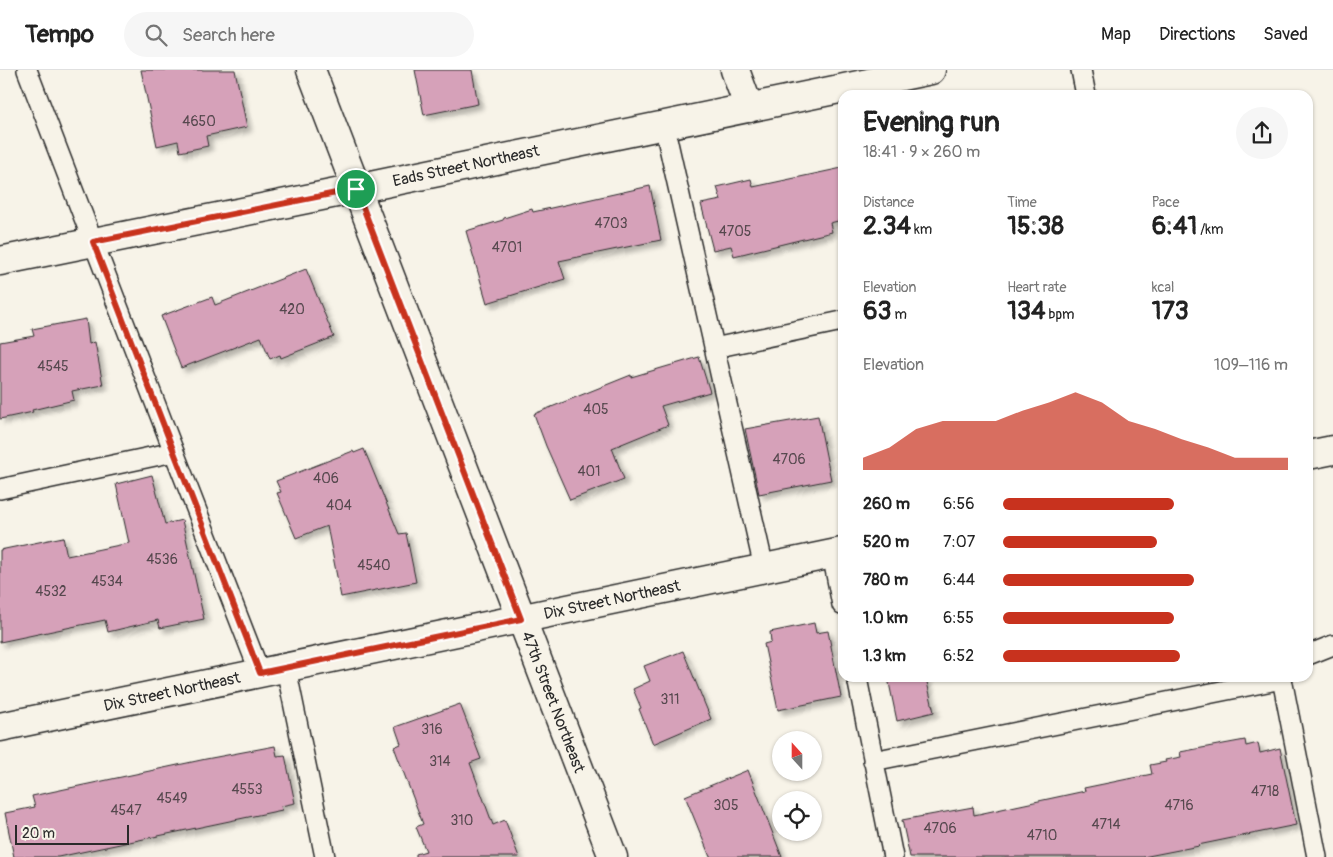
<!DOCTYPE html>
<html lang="en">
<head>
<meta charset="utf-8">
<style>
  :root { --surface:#fff; --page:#f6f6f6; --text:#222; --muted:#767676; --line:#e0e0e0; --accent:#c8321e }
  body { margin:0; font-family:Pangolin,sans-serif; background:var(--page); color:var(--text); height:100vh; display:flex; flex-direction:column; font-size:19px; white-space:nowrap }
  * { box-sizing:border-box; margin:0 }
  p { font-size:16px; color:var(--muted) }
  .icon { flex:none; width:28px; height:28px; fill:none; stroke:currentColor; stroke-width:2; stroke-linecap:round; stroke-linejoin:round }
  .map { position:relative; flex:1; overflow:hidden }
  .side { position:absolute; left:838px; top:20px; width:475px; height:592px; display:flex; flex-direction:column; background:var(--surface); border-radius:15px; box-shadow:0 1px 4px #0004 }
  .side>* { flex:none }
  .needle { width:32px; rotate:339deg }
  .controls { position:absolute; left:772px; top:661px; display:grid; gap:10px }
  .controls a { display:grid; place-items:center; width:50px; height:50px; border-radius:50%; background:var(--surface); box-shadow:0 1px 4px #0004; font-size:25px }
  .scale { position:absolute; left:15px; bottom:12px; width:114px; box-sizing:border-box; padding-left:5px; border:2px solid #2b2b2b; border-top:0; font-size:14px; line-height:18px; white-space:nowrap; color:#2b2b2b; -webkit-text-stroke:4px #f7f3e8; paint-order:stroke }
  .pin { position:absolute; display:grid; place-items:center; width:42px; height:42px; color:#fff; margin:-21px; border:2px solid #fff; border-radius:50%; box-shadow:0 1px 5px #0007 }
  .round { display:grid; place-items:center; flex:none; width:52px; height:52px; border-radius:26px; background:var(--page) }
  .headline { display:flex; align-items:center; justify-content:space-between; height:85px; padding:0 25px }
  h1 { font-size:28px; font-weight:800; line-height:38px }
  .figures { display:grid; grid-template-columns:repeat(3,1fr); gap:8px; height:85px; padding:5px 25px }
  .figures div { display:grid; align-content:center }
  .figures b { font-size:25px; font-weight:800 }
  .figures small { font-size:14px; font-weight:400 }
  .figures p { font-size:14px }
  .chart { height:140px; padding:10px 25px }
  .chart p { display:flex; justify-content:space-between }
  .chart svg { width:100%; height:90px; margin-top:5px; fill:var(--accent); opacity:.7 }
  ul { padding:0 25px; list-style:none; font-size:16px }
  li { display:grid; grid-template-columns:80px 60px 1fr; align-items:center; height:38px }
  li i { height:12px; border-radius:6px; background:var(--accent) }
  header { display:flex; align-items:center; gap:30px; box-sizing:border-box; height:70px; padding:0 25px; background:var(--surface); border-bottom:1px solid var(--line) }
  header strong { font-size:24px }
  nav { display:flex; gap:28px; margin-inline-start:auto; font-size:18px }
  .search { width:350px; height:45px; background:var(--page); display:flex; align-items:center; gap:12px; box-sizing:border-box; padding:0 18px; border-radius:28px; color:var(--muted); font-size:19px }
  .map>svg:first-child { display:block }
  .building { fill:#d6a1b9; stroke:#2b2b2b; filter:url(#shadow) }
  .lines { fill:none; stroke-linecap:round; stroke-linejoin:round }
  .lane-casing { stroke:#2b2b2b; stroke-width:22 }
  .street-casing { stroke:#2b2b2b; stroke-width:31 }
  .lane { stroke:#f7f3e8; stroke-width:19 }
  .street { stroke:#f7f3e8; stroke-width:28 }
  .route-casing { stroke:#fff; stroke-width:10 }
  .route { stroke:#c8321e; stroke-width:6 }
  .labels { text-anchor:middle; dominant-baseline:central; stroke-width:4; stroke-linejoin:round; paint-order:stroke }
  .number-label { font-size:14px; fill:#56484e }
  .street-label { font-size:16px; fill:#2b2b2b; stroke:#f7f3e8 }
</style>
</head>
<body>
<header>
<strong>Tempo</strong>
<div class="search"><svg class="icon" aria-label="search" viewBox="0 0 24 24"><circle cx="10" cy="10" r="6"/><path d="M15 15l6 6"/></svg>Search here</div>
<nav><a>Map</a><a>Directions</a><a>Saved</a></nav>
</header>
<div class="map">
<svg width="1333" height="787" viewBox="0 0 1333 787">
  <defs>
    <filter id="shadow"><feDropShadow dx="4.5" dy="4.5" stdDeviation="2.5" flood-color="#0004"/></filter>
  </defs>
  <rect width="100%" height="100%" fill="#f7f3e8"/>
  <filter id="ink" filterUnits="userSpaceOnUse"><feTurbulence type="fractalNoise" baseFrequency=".02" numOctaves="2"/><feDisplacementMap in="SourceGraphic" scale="10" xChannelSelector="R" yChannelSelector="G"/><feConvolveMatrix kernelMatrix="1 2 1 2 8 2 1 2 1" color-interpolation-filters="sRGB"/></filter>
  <g filter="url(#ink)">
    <path class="building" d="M141,0H235L247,57L206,66L208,76L180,82L178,71L157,76Z
      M415,0H472L478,34L424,45Z
      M842,98V150L830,153L832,162L734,186L731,176L713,180L701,134L721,130L717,117L751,109L753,117Z
      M650,116L661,170L559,191L565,209L487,233L466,161L503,150L504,148L532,139L533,142Z
      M306,199L334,267L281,288L280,285L270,289L261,267L181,298L161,246L212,227L215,235Z
      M86,249L89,274L95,272L103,315L72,321L74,330L32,340L33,342L0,349V272L34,266L32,259Z
      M699,287L710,322L661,336L668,355L612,378L624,409L570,430L546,376L534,344L631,305V307Z
      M818,346L831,410L759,424L745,359Z
      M364,379L399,464L406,463L416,512L341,527L327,456L296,468L277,423L281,422L276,411L353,381L354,383Z
      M152,405L165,454L182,450L204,549L160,558L158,550L108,562L105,550L0,572V480L63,467L67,486L129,473L116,414Z
      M814,553L816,563L828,561L841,627L778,640L764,574L771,572L770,562Z
      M683,581L711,649L653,674L639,639L641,638L633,619L650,611L644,596Z
      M888,608H926L934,642L897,651Z
      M460,634L481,689L470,693L493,755L505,750L519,787H416V784L426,781L416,757L423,754L394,677L401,674L395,657Z
      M1245,670L1246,676L1258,673L1260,683L1280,678L1296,755L1198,775L1199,776L1143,787H910L902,750L973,737L974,745L1085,721L1084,718L1152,704L1150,695L1166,692L1165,690L1181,687L1180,682Z
      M275,676L277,686L285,685L295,733L281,736L282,740L58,787H14L5,743L35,737L32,726L206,689Z
      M748,700L782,787H710L685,726Z"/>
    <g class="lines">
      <g class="lane-casing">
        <path id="lane" d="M27,0L174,382L260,603
          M1081,0L1086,25
          M664,55L764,498
          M714,278L842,251
          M0,419L174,382
          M832,484L842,535
          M1308,585L1333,575
          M286,598L325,787
          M857,608L893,787
          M873,691L1282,609L1317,787"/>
      </g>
      <g class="street-casing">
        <path id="street" d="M311,0L613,787
          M735,0L749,38
          M0,191L356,119L931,0
          M1308,385L1333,380
          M0,657L842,482"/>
      </g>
      <use href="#lane" class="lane"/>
      <use href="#street" class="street"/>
    </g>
  </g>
  <g class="lines" filter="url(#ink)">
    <g class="route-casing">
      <path id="route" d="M356,119L521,549L260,603L174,382L93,172Z"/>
    </g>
    <use href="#route" class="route"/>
  </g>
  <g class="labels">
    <g class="number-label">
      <text x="199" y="51">4650</text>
      <text x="611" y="153">4703</text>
      <text x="735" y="161">4705</text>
      <text x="507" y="177">4701</text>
      <text x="292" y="239">420</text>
      <text x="53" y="296">4545</text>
      <text x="596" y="339">405</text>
      <text x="789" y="389">4706</text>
      <text x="589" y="401">401</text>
      <text x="326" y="408">406</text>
      <text x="339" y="435">404</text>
      <text x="162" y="489">4536</text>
      <text x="374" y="495">4540</text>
      <text x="107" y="511">4534</text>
      <text x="51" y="521">4532</text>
      <text x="670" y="629">311</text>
      <text x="432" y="659">316</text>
      <text x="440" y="691">314</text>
      <text x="247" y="719">4553</text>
      <text x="1265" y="721">4718</text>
      <text x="172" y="728">4549</text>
      <text x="726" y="735">305</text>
      <text x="1179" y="735">4716</text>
      <text x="126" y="740">4547</text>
      <text x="462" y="750">310</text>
      <text x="1106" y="754">4714</text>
      <text x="940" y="758">4706</text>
      <text x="1042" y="765">4710</text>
    </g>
    <g class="street-label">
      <text transform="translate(466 96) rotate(-12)">Eads Street Northeast</text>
      <text transform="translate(612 530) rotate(-12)">Dix Street Northeast</text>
      <text transform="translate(172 622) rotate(-12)">Dix Street Northeast</text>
      <text transform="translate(553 632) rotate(69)">47th Street Northeast</text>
    </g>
  </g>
</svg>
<div class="controls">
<a><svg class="needle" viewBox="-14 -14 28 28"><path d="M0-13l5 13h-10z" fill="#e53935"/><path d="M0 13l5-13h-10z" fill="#767676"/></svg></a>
<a><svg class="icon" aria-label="locate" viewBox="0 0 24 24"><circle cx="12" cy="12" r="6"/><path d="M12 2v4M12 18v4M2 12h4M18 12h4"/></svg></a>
</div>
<div class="scale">20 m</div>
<div class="pin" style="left:356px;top:119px;background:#1e9e55"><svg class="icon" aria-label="arrive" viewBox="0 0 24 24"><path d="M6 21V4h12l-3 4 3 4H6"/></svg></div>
<section class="side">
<div class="headline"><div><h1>Evening run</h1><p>18:41 · 9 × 260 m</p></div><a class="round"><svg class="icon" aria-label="share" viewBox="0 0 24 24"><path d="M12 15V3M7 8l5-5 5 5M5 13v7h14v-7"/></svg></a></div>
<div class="figures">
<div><p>Distance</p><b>2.34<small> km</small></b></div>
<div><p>Time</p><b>15:38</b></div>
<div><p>Pace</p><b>6:41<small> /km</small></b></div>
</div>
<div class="figures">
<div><p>Elevation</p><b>63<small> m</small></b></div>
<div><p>Heart rate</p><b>134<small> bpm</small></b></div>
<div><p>kcal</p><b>173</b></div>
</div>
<div class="chart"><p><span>Elevation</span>109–116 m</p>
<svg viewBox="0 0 160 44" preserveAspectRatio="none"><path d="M0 44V38L10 33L20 24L30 20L40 20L50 20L60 15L70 11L80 6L90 11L100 20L110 24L120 29L130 33L140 38L150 38L160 38V44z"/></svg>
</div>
<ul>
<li><b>260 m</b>6:56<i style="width:60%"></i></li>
<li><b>520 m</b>7:07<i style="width:54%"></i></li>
<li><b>780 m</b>6:44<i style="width:67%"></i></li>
<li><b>1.0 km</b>6:55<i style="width:60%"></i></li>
<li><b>1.3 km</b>6:52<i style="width:62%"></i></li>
</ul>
</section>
</div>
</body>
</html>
